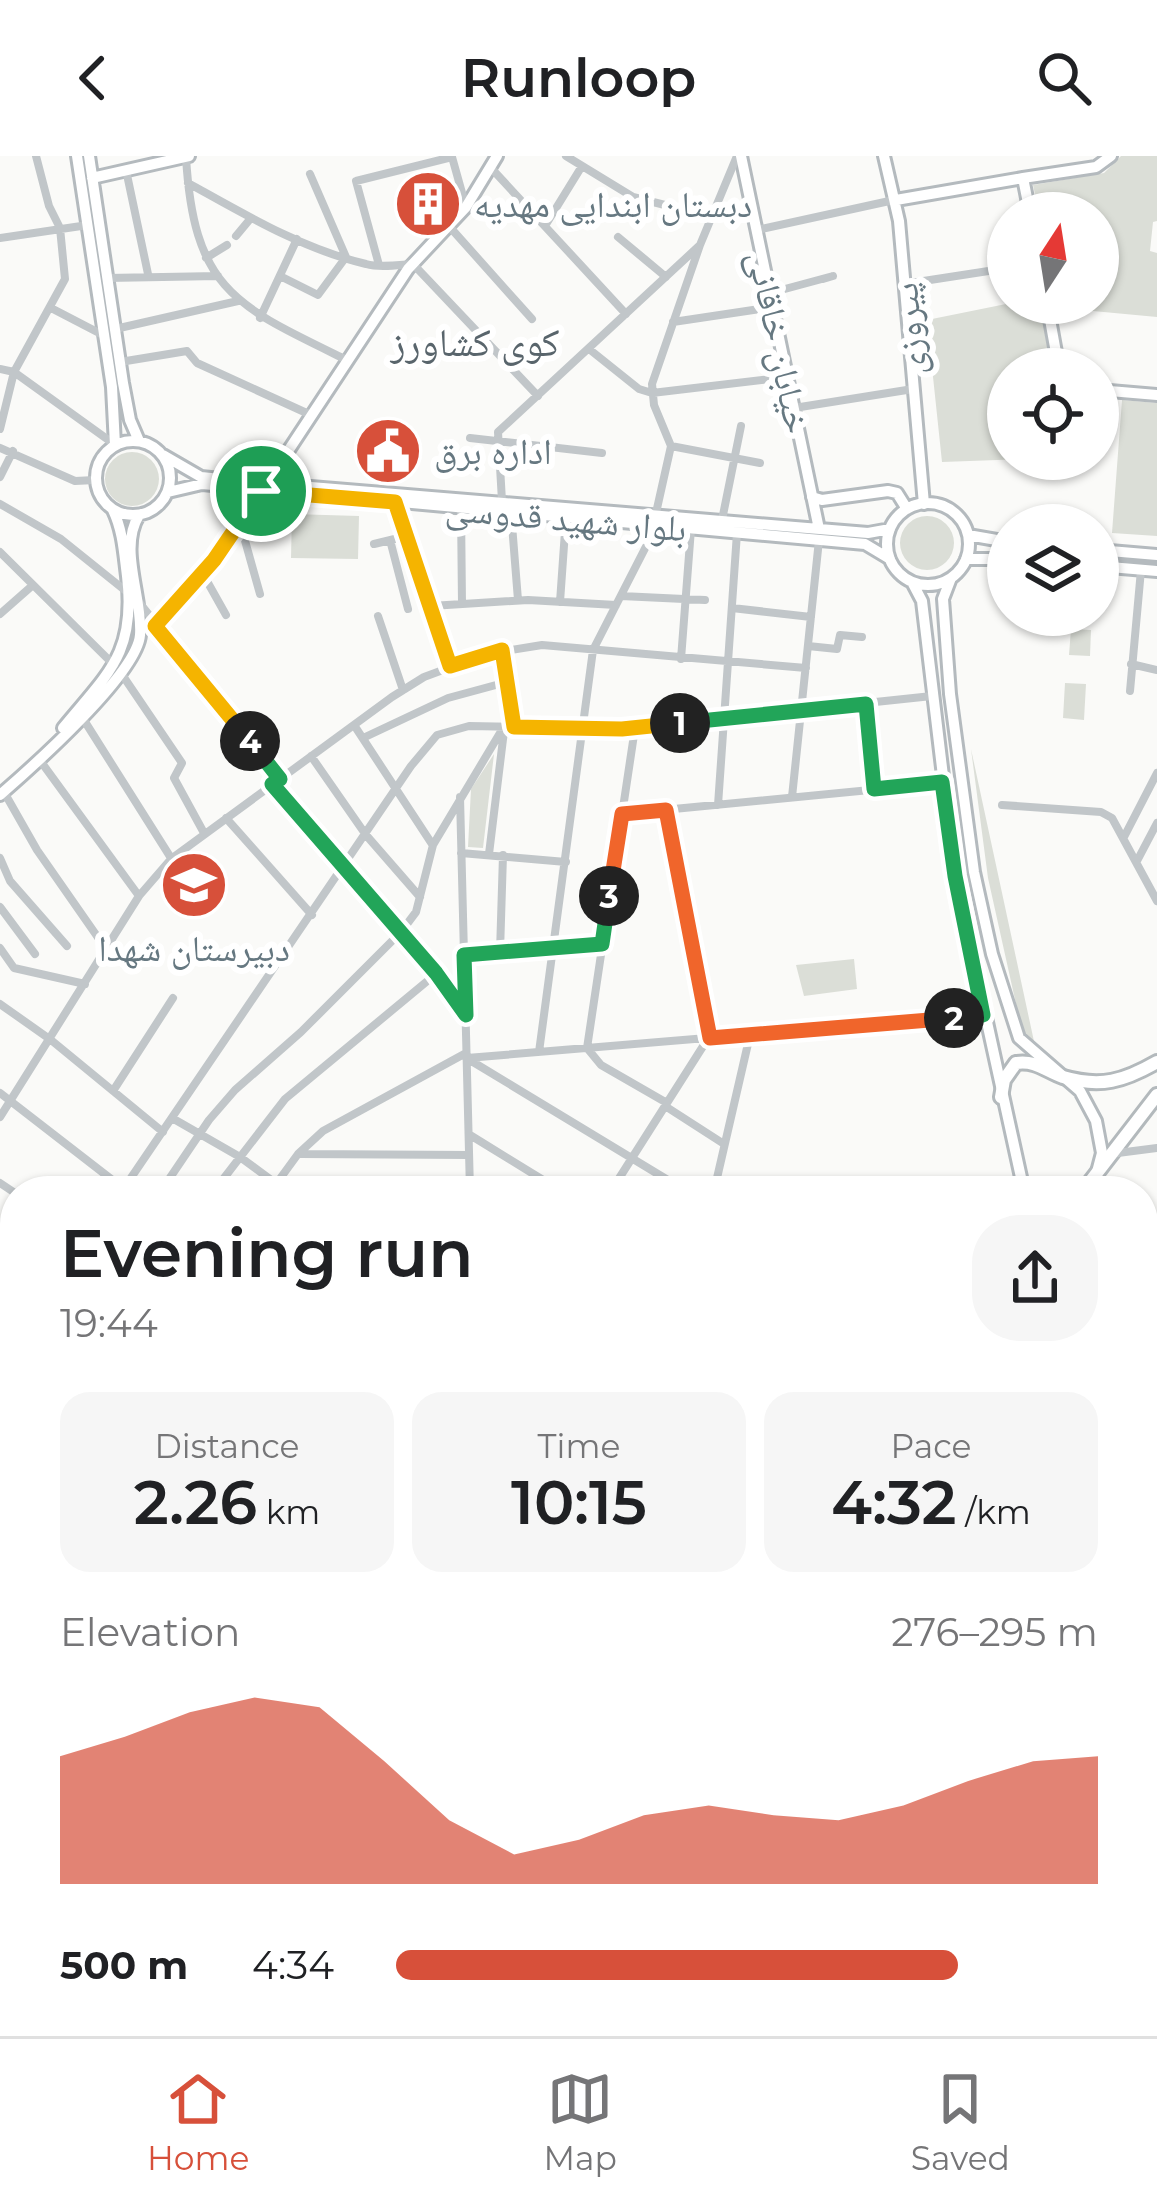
<!DOCTYPE html>
<html lang="en">
<head>
<meta charset="utf-8">
<style>
  :root { --surface:#fff; --page:#f6f6f6; --text:#202124; --muted:#757577; --line:#e0e0e0; --accent:#d7503a }
  body { margin:0; font-family:Montserrat,"Noto Naskh Arabic",sans-serif; background:var(--page); color:var(--text); height:100vh; display:flex; flex-direction:column; font-size:45px; white-space:nowrap }
  * { box-sizing:border-box; margin:0 }
  p { font-size:39px; color:var(--muted) }
  .icon { flex:none; width:66px; height:66px; fill:none; stroke:currentColor; stroke-width:2; stroke-linecap:round; stroke-linejoin:round }
  .map { position:relative; flex:1; overflow:hidden }
  .drawer { position:absolute; left:0px; top:1020px; width:1158px; height:861px; display:flex; flex-direction:column; background:var(--surface); border-radius:48px 48px 0 0; box-shadow:0 3px 9px #0004 }
  .drawer>* { flex:none }
  .needle { width:78px; rotate:12deg }
  .tools { position:absolute; left:987px; top:36px; display:grid; gap:24px }
  .tools a { display:grid; place-items:center; width:132px; height:132px; border-radius:50%; background:var(--surface); box-shadow:0 3px 9px #0004; font-size:60px }
  .pin { position:absolute; display:grid; place-items:center; width:102px; height:102px; color:#fff; margin:-51px; border:6px solid #fff; border-radius:50%; box-shadow:0 3px 12px #0007 }
  .km { position:absolute; width:60px; height:60px; margin:-30px; border-radius:50%; background:#222; color:#fff; font-size:33px; line-height:60px; text-align:center }
  .round { display:grid; place-items:center; flex:none; width:126px; height:126px; border-radius:48px; background:var(--page) }
  .headline { display:flex; align-items:center; justify-content:space-between; height:204px; padding:0 60px }
  h1 { font-size:66px; font-weight:600; line-height:90px }
  .metrics { display:grid; grid-template-columns:repeat(3,1fr); gap:18px; height:204px; padding:12px 60px }
  .metrics div { display:grid; align-content:center; border-radius:30px; background:var(--page); text-align:center }
  .metrics b { font-size:60px; font-weight:600 }
  .metrics small { font-size:33px; font-weight:400 }
  .metrics p { font-size:33px }
  .chart { height:336px; padding:24px 60px }
  .chart p { display:flex; justify-content:space-between }
  .chart svg { width:100%; height:216px; margin-top:12px; fill:var(--accent); opacity:.7 }
  ul { padding:0 60px; list-style:none; font-size:39px }
  li { display:grid; grid-template-columns:192px 144px 1fr; align-items:center; height:90px }
  li i { height:30px; border-radius:15px; background:var(--accent) }
  header { display:flex; justify-content:space-between; align-items:center; height:156px; padding:0 60px; background:var(--surface); font-size:54px; font-weight:600 }
  .tabs { display:flex; justify-content:space-around; align-items:center; height:168px; border-top:3px solid var(--line); background:var(--surface); font-size:33px; color:var(--muted) }
  .tabs a { display:grid; justify-items:center; gap:6px }
  .tabs .active { color:var(--accent) }
  .map>svg:first-child { display:block }
  .green { fill:#dbded7 }
  .lines { fill:none; stroke-linecap:round; stroke-linejoin:round }
  .canal { stroke:#b8c5c8; stroke-width:9 }
  .secondary-casing { stroke:#b4babe; stroke-width:16 }
  .primary-casing { stroke:#b3b9bc; stroke-width:18 }
  .street { stroke:#c1c6c9; stroke-width:8 }
  .secondary { stroke:#fff; stroke-width:10 }
  .primary { stroke:#fff; stroke-width:12 }
  .split-1-casing { stroke:#fff; stroke-width:24 }
  .split-2-casing { stroke:#fff; stroke-width:24 }
  .split-3-casing { stroke:#fff; stroke-width:24 }
  .split-4-casing { stroke:#fff; stroke-width:24 }
  .split-5-casing { stroke:#fff; stroke-width:24 }
  .split-1 { stroke:#f5b400; stroke-width:15 }
  .split-2 { stroke:#22a559; stroke-width:15 }
  .split-3 { stroke:#f0652b; stroke-width:15 }
  .split-4 { stroke:#22a559; stroke-width:15 }
  .split-5 { stroke:#f5b400; stroke-width:15 }
  .labels { text-anchor:middle; dominant-baseline:central; stroke-width:12; stroke-linejoin:round; paint-order:stroke }
  .poi-label { font-size:36px; fill:#667881; stroke:#fff; text-anchor:start }
  .street-label { font-size:36px; fill:#667881; stroke:#fff }
  .neighbourhood-label { font-size:39px; fill:#59656c; stroke:#fff }
</style>
</head>
<body>
<header><svg class="icon" aria-label="back" viewBox="0 0 24 24"><path d="M15 5l-7 7 7 7"/></svg>Runloop<svg class="icon" aria-label="search" viewBox="0 0 24 24"><circle cx="10" cy="10" r="6"/><path d="M15 15l6 6"/></svg></header>
<div class="map">
<svg width="1157" height="1880" viewBox="0 0 1157 1880">
  <rect width="100%" height="100%" fill="#fafaf8"/>
  <path class="green" d="M1121,0H1157V65L1153,66L1150,95L1157,97V161L1061,152L1060,147H1098V57H1039L1033,29L1104,17Z
    M1011,147H1040L1051,213H1008V303H1023L942,306L927,164Z
    M1122,244L1157,247V380L1112,377Z
    M105 323a27 27 0 1 1 54 0a27 27 0 1 1-54 0Z
    M292,358L359,360L358,403L291,402Z
    M900 387a27 27 0 1 1 54 0a27 27 0 1 1-54 0Z
    M1071,473L1091,474L1090,500L1069,499Z
    M1065,527L1086,528L1084,564L1063,562Z
    M971,593L1035,890L1024,884L988,722Z
    M494,598L483,692L468,691L471,633Z
    M854,803L857,833L804,840L796,809Z"/>
  <g class="lines">
    <path class="canal" d="M0,1587L15,1599
      M242,1866L259,1880"/>
    <g class="secondary-casing">
      <path id="secondary" d="M77,0L112,231L115,289
        M89,0L123,227L130,264L139,285
        M741,0L819,373
        M884,0L899,65L924,348
        M92,22L189,0
        M1023,22L1096,11L1111,0
        M896,44L1023,22L1030,57
        M1047,147L1059,213
        M1098,234L1157,239
        M96 322a37 37 0 1 1 74 0a37 37 0 1 1-74 0Z
        M163,299L201,321L250,326L868,377L890,373
        M267,327L408,113L466,51L497,0
        M168,336L202,328L865,388L890,403
        M812,341L822,344L888,335L897,337L907,353
        M887 388a41 41 0 1 1 82 0a41 41 0 1 1-82 0Z
        M968,379L1008,386
        M1098,394L1157,399
        M966,403H1008
        M1098,410L1157,415
        M951,422L943,443L950,538L974,716L992,798L1019,882L1080,935L1096,965L1102,997L1092,1035
        M912,426L922,445L955,720L1024,1035
        M63,572C109,516 136,497 127,420C124,397 123,375 113,354
        M0,639C31,612 137,518 140,479C143,441 118,393 139,359
        M1143,1408L1157,1406
        M1143,1425L1157,1423
        M1143,1740L1157,1741"/>
    </g>
    <g class="primary-casing">
      <path id="primary" d="M1001,941L1004,924L1016,907C1036,904 1046,915 1063,921C1101,932 1124,925 1157,906
        M1023,1030L1030,1035
        M1083,1035L1157,939
        M1099,1880L1100,1866
        M1116,1880L1117,1866"/>
    </g>
    <path class="street" d="M566,0L633,41L673,51
      M186,1C194,135 236,150 347,204
      M452,1L466,51
      M492,13L626,158
      M126,14L148,118
      M188,27C244,58 302,93 366,108C380,112 398,109 413,108L538,240
      M448,69L532,163
      M545,70L582,10
      M757,74L894,44
      M236,80L251,62
      M618,81L666,121
      M0,82L88,69
      M206,102L227,89
      M379,109L356,25L452,1
      M280,120L318,139L346,101L310,18
      M107,122L218,120
      M904,128L1008,112
      M770,137L833,120L823,123
      M51,152L103,179
      M260,162L297,83
      M673,166L773,151
      M115,173L238,145
      M589,193L639,233L652,237L787,221
      M120,206L187,195L197,207L311,259
      M0,213L14,216L114,288
      M794,252L913,233
      M0,273L14,216L65,123L60,72L49,50L36,0
      M470,282L602,297
      M671,290L760,307
      M0,292L75,325L95,324
      M0,321L13,295
      M502,345L498,276L699,90
      M395,346L450,510
      M0,348L61,383L127,436
      M461,352L462,448
      M511,356L518,444
      M656,357L671,290L654,249L652,228L700,89L737,0
      M722,364L741,270
      M240,367L260,438
      M390,384L408,453
      M374,388L407,380
      M0,396L114,509
      M203,418L226,459
      M621,440L705,444
      M138,445L280,623
      M560,446L566,361
      M431,450L528,444L616,449
      M732,452L811,461
      M0,458L33,429
      M378,460L403,534
      M156,470L215,404L261,335
      M808,490L837,493L840,479L862,481
      M502,494L514,570
      M681,503L691,373
      M1131,508L1157,514
      M121,517L182,607L174,622L204,677
      M1130,535L1141,414
      M865,549L874,633
      M82,561L171,702
      M354,569L432,688
      M635,572L587,892L601,909L667,947
      M363,582L448,542L507,526
      M311,600L366,679L420,741
      M39,603L139,740
      M273,628L437,817L465,858
      M4,636L37,694L106,793
      M460,641L470,1035
      M792,641L819,384
      M718,649L737,377
      M1002,649L1101,656L1112,662L1157,745
      M666,654L709,882
      M622,658L942,627
      M226,662L312,759
      M1124,681L1157,617
      M461,697L566,706
      M489,698L504,575
      M0,702L10,725L67,790
      M1137,705L1157,667
      M0,751L35,798
      M0,792L14,812L85,828
      M500,796L503,699
      M464,799L602,787
      M0,848L51,884L163,976
      M539,896L593,494L657,369
      M467,902L983,859
      M468,903L686,1035
      M113,935L173,842
      M0,937L124,1033
      M665,950L724,988
      M0,961L139,740L171,703L392,541L424,521L486,498L542,489L806,512
      M172,962L240,1001L286,1035
      M470,979L561,1035
      M300,998L469,999
      M1110,998L1157,992
      M0,1027L15,1037
      M122,1035L411,610L437,579L469,570L622,573L932,540
      M161,1035L209,964L235,934L301,876L401,776L416,756L433,689L503,572
      M214,1035L285,943L437,817
      M271,1035L298,998L323,975L466,897
      M611,1035L707,884
      M714,1035L750,879
      M1143,1081L1157,1078
      M0,1102L15,1110
      M0,1111L15,1090
      M0,1158L15,1160
      M1143,1181L1157,1179
      M1143,1257L1157,1255
      M0,1305L15,1281
      M1143,1332L1157,1330
      M0,1378L15,1413
      M0,1596L15,1607
      M1143,1656L1149,1648L1151,1503L1146,1425
      M233,1866L248,1880
      M608,1866L609,1880
      M718,1866L744,1880
      M949,1866V1880
      M694,1880L698,1866
      M823,1880L824,1866
      M917,1880V1866
      M1021,1880L1022,1866
      M1074,1880L1076,1866"/>
    <use href="#secondary" class="secondary"/>
    <use href="#primary" class="primary"/>
  </g>
  <g class="lines">
    <g class="split-1-casing">
      <path id="split-1" d="M261,335L395,346L450,510L502,494L514,571L622,573L680,567"/>
    </g>
    <g class="split-2-casing">
      <path id="split-2" d="M680,567L866,548L874,633L942,626L955,720L983,859L954,862"/>
    </g>
    <g class="split-3-casing">
      <path id="split-3" d="M609,740L622,658L666,654L710,882L954,862"/>
    </g>
    <g class="split-4-casing">
      <path id="split-4" d="M250,585L280,623L272,628L436,817L466,859L464,799L602,788L609,740"/>
    </g>
    <g class="split-5-casing">
      <path id="split-5" d="M250,585L155,470L214,404L261,335"/>
    </g>
    <use href="#split-1" class="split-1"/>
    <use href="#split-2" class="split-2"/>
    <use href="#split-3" class="split-3"/>
    <use href="#split-4" class="split-4"/>
    <use href="#split-5" class="split-5"/>
  </g>
  <defs>
    <g id="building-disc" transform="scale(3.45)"><circle r="9.5" fill="#d7503a" stroke="#fff"/><path d="M-4-6H4V6H1V3H-1V6H-4ZM-2.5-4.3h1.7v1.8h-1.7ZM.8-4.3h1.7v1.8H.8ZM-2.5-1h1.7V.8h-1.7ZM.8-1h1.7V.8H.8Z" fill="#fff"/></g>
    <g id="civic-disc" transform="scale(3.45)"><circle r="9.5" fill="#d7503a" stroke="#fff"/><path d="M-.6-6.5H3V-4.5H.6V-3L4-1V1h2V6H-6V1h2V-1L-.6-3ZM-1.2 2.5V6h2.4V2.5Z" fill="#fff"/></g>
    <g id="school-disc" transform="scale(3.45)"><circle r="9.5" fill="#d7503a" stroke="#fff"/><path d="M0-5L7-2L0 1L-7-2ZM-4 1L0 2.5L4 1V4Q0 6-4 4Z" fill="#fff"/></g>
  </defs>
  <g fill-rule="evenodd">
    <use href="#building-disc" x="428" y="48"/>
    <use href="#civic-disc" x="388" y="295"/>
    <use href="#school-disc" x="194" y="729"/>
  </g>
  <g class="labels">
    <g class="poi-label">
      <text x="474" y="48">دبستان ابندایی مهدیه</text>
      <text x="434" y="295">اداره برق</text>
      <text x="194" y="792" text-anchor="middle">دبیرستان شهدا</text>
    </g>
    <g class="street-label">
      <text transform="translate(908 173) rotate(-95)">پیروزی</text>
      <text transform="translate(780 186) rotate(78)">خیابان خاقانی</text>
      <text transform="translate(566 362) rotate(5)">بلوار شهید قدوسی</text>
    </g>
    <g class="neighbourhood-label">
      <text x="475" y="186">کوی کشاورز</text>
    </g>
  </g>
</svg>
<div class="tools">
<a><svg class="needle" viewBox="-14 -14 28 28"><path d="M0-13l5 13h-10z" fill="#e53935"/><path d="M0 13l5-13h-10z" fill="#757577"/></svg></a>
<a><svg class="icon" aria-label="locate" viewBox="0 0 24 24"><circle cx="12" cy="12" r="6"/><path d="M12 2v4M12 18v4M2 12h4M18 12h4"/></svg></a>
<a><svg class="icon" aria-label="layers" viewBox="0 0 24 24"><path d="M12 4l9 5-9 5-9-5zM3 14l9 5 9-5"/></svg></a>
</div>
<div class="pin" style="left:261px;top:335px;background:#1e9e55"><svg class="icon" aria-label="arrive" viewBox="0 0 24 24"><path d="M6 21V4h12l-3 4 3 4H6"/></svg></div>
<b class="km" style="left:680px;top:567px">1</b>
<b class="km" style="left:954px;top:862px">2</b>
<b class="km" style="left:609px;top:740px">3</b>
<b class="km" style="left:250px;top:585px">4</b>
<section class="drawer">
<div class="headline"><div><h1>Evening run</h1><p>19:44</p></div><a class="round"><svg class="icon" aria-label="share" viewBox="0 0 24 24"><path d="M12 15V3M7 8l5-5 5 5M5 13v7h14v-7"/></svg></a></div>
<div class="metrics">
<div><p>Distance</p><b>2.26<small> km</small></b></div>
<div><p>Time</p><b>10:15</b></div>
<div><p>Pace</p><b>4:32<small> /km</small></b></div>
</div>
<div class="chart"><p><span>Elevation</span>276–295 m</p>
<svg viewBox="0 0 160 44" preserveAspectRatio="none"><path d="M0 44V18L10 14L20 9L30 6L40 8L50 19L60 31L70 38L80 35L90 30L100 28L110 30L120 31L130 28L140 23L150 19L160 18V44z"/></svg>
</div>
<ul>
<li><b>500 m</b>4:34<i style="width:80%"></i></li>
</ul>
</section>
</div>
<nav class="tabs">
<a class="active"><svg class="icon" aria-label="home" viewBox="0 0 24 24"><path d="M3 11l9-7 9 7M6 9v11h12V9"/></svg>Home</a>
<a><svg class="icon" aria-label="map" viewBox="0 0 24 24"><path d="M3 6l6-2 6 2 6-2v14l-6 2-6-2-6 2zM9 4v14M15 6v14"/></svg>Map</a>
<a><svg class="icon" aria-label="saved" viewBox="0 0 24 24"><path d="M7 4h10v16l-5-4-5 4z"/></svg>Saved</a>
</nav>
</body>
</html>
